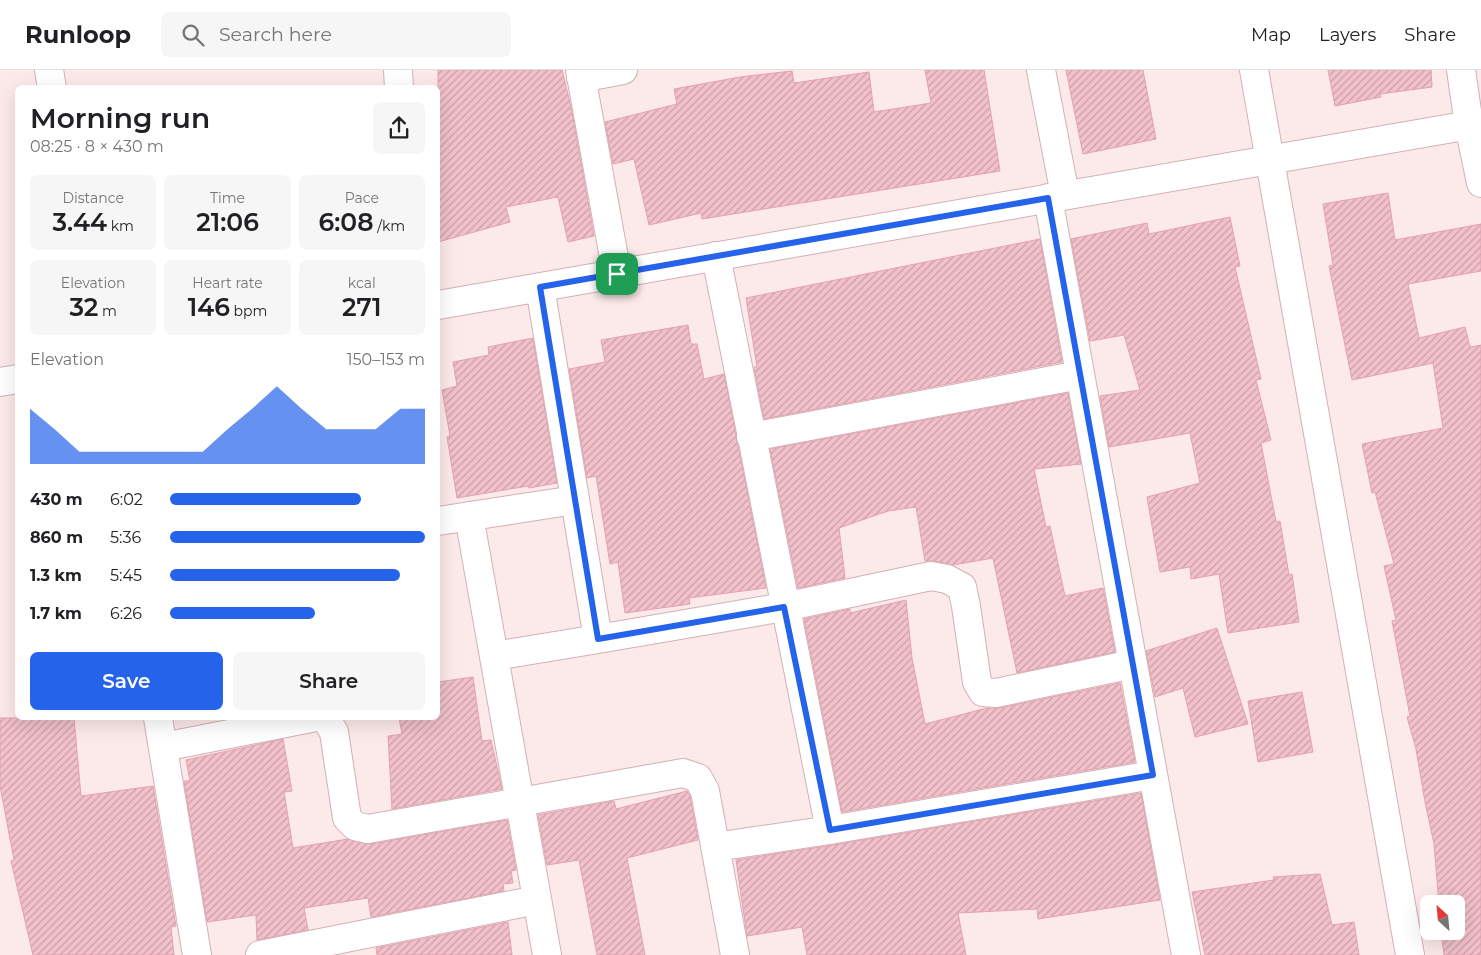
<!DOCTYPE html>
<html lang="en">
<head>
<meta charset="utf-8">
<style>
  :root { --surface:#fff; --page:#f6f6f6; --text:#202124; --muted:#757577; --line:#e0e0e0; --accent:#2563eb }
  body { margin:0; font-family:Montserrat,sans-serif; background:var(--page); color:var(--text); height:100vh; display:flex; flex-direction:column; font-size:19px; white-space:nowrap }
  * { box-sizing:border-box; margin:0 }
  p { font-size:16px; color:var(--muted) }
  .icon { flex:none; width:28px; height:28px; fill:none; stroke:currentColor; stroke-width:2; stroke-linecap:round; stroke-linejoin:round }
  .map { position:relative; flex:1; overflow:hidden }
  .panel { position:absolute; left:15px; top:15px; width:425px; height:635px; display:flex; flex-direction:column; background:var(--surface); border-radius:8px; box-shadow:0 5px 20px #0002 }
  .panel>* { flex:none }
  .needle { width:32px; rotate:334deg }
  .buttons { position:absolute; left:1420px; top:825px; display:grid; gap:10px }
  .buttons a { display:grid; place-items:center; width:45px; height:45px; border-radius:8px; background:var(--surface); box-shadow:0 5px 20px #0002; font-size:25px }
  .pin { position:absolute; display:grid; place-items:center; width:42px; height:42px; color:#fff; margin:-21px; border-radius:10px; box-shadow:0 2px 8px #0006 }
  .round { display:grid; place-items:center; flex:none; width:52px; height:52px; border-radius:8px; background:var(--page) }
  .headline { display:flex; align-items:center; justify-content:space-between; height:85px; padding:0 15px }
  h1 { font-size:28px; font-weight:600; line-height:38px }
  .figures { display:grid; grid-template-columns:repeat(3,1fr); gap:8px; height:85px; padding:5px 15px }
  .figures div { display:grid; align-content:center; border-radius:8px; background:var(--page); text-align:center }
  .figures b { font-size:25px; font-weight:600 }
  .figures small { font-size:14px; font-weight:400 }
  .figures p { font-size:14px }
  .chart { height:140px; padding:10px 15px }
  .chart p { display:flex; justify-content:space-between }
  .chart svg { width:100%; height:90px; margin-top:5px; fill:var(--accent); opacity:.7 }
  .primary-button { display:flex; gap:10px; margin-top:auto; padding:10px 15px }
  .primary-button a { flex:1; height:58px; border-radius:8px; background:var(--accent); color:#fff; font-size:20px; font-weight:600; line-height:58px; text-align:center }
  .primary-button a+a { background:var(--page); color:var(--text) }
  ul { padding:0 15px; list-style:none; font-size:16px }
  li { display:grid; grid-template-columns:80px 60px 1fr; align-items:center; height:38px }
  li i { height:12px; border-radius:6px; background:var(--accent) }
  header { display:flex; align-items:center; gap:30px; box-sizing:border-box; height:70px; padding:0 25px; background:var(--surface); border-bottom:1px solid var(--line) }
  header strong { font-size:24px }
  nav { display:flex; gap:28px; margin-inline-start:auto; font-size:18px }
  .search { width:350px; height:45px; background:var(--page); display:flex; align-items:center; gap:12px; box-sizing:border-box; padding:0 18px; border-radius:8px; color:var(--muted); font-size:19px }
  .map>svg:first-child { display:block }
  .building { fill:url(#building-hatch); stroke:#e5a1b0 }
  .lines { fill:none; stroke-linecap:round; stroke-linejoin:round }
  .street-casing { stroke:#d1b1b6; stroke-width:30 }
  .street { stroke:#fff; stroke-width:28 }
  .route-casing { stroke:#fff; stroke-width:10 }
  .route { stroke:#2563eb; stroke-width:6 }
</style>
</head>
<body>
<header>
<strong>Runloop</strong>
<div class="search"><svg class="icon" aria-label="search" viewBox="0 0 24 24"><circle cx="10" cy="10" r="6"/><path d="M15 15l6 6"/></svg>Search here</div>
<nav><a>Map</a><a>Layers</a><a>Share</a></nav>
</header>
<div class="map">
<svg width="1481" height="885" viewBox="0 0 1481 885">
  <defs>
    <pattern id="building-hatch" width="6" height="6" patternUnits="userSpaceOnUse" patternTransform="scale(1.25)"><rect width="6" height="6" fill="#f2c1cb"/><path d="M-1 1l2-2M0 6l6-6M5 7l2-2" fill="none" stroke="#c99fa8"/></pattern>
  </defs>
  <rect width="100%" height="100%" fill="#fce9e9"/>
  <path class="building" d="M438,0H562L571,37L594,166L568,172L558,127L506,137L510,152L438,172Z
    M925,0H984L1000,101L702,149L701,143L649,155L634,89L613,94L605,52L677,34L674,19L740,7L792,1L794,13L869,2L874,42L931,33Z
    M1066,0H1143L1156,69L1083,84Z
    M1328,0H1431L1432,17L1380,24L1381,27L1335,36Z
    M1388,123L1395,170L1481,154V201L1408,214L1419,268L1465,257L1470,277L1481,275V885H1444L1441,861H1456V834H1439L1434,774L1425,732L1416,679L1407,647L1410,646L1392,551L1396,550L1384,496L1394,494L1375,422L1372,423L1362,374L1443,358L1433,293L1352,310L1329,196L1333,195L1323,134Z
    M1230,147L1240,196L1235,197L1261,309L1256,310L1271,370L1261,373L1276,452L1280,451L1289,505L1292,504L1299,552L1228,563L1219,504L1191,509L1190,497L1160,502L1147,427L1200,413L1190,363L1109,377L1100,326L1140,320L1124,265L1090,271L1071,169L1147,153L1149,164Z
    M1040,169L1062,292L764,349L754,297H757L746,228Z
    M688,255L691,274H697L704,309L724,304L766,518L689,528L690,534L625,543L618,492L610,494L596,406L587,408L569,299L605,292L601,270Z
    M533,268L557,413L529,418L528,416L457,428L447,367L450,366L442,320L457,316L453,292L489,285L488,277Z
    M1068,323L1081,394L1034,399L1046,457L1050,456L1065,526L1103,518L1115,582L1017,603L993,488L953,495L934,491H925L916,437L888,441L839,458L845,508L798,518L770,379Z
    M906,530L912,588L925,654L987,638H999L1120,613L1135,692L842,742L804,549L850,539V543Z
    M1217,558L1248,654L1195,667L1183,618L1155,627L1146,581Z
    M473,607L482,671L491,670L502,719L392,739L388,666L402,664L399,648H438V612Z
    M1302,622L1313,682L1258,692L1248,631Z
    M0,648H74L81,726L153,716L176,856L171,857L174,885H33L11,791L14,790L0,716Z
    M283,669L292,721L284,722L293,778L348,769L371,774L507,750L516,800L511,801L513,813L503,814L504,821L371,847L368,828L304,838L308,860L257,870L256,845L207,852L184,711H190L186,690Z
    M687,721L690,726L698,770L627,788L645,885H597L579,790L547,795L538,745L614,731L616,739Z
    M1141,723L1160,830L1038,849L1037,839L958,843L966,885H807L802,857L747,866L736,790L833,775Z
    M1320,804L1332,855L1354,852L1359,885H1205L1192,822L1274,810L1273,807Z
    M508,852L512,885H377L376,878Z"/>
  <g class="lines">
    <g class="street-casing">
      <path id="street" d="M49,0L52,18
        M398,0L399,18
        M580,0L617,204
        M1041,0L1065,125
        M1254,0L1410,885
        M1461,0L1469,55L1481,113
        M581,8L623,0
        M1048,128L1186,885
        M716,186L830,760
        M438,235L1481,53
        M0,312L18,309
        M751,367L1080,305
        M469,446L547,885
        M438,451L575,430
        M598,569L784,537L931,506L947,509L962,517L966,536L977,612L983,622L996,623L1133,594
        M494,586L598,569L540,217
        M158,648L197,885
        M325,648L334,662L347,748L355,756L368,759L683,703L698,708L705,721L735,885
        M163,677L311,648
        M715,777L830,760L1153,705
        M260,885L537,830"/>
    </g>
    <use href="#street" class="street"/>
  </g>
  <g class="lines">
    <g class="route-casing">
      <path id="route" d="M1048,128L1153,705L830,760L784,537L598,569L540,217Z"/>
    </g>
    <use href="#route" class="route"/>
  </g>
</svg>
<div class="buttons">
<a><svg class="needle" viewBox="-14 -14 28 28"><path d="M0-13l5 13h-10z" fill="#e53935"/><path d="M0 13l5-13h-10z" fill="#757577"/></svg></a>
</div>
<div class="pin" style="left:617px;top:204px;background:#1e9e55"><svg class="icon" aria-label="arrive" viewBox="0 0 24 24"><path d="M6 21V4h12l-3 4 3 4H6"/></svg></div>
<section class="panel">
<div class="headline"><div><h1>Morning run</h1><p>08:25 · 8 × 430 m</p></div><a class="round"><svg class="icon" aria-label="share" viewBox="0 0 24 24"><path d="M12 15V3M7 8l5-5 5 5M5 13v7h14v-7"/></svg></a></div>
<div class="figures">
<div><p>Distance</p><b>3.44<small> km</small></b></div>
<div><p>Time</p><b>21:06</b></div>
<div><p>Pace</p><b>6:08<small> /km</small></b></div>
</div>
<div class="figures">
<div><p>Elevation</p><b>32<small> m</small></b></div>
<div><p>Heart rate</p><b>146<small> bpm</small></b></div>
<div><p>kcal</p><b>271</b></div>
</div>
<div class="chart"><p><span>Elevation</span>150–153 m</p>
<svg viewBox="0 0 160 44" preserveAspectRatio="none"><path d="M0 44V17L10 27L20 38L30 38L40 38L50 38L60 38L70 38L80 27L90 17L100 6L110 17L120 27L130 27L140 27L150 17L160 17V44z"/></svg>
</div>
<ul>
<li><b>430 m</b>6:02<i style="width:75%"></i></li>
<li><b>860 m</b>5:36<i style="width:100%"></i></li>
<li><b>1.3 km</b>5:45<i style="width:90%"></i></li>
<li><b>1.7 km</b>6:26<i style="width:57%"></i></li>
</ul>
<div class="primary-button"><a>Save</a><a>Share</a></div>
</section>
</div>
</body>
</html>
